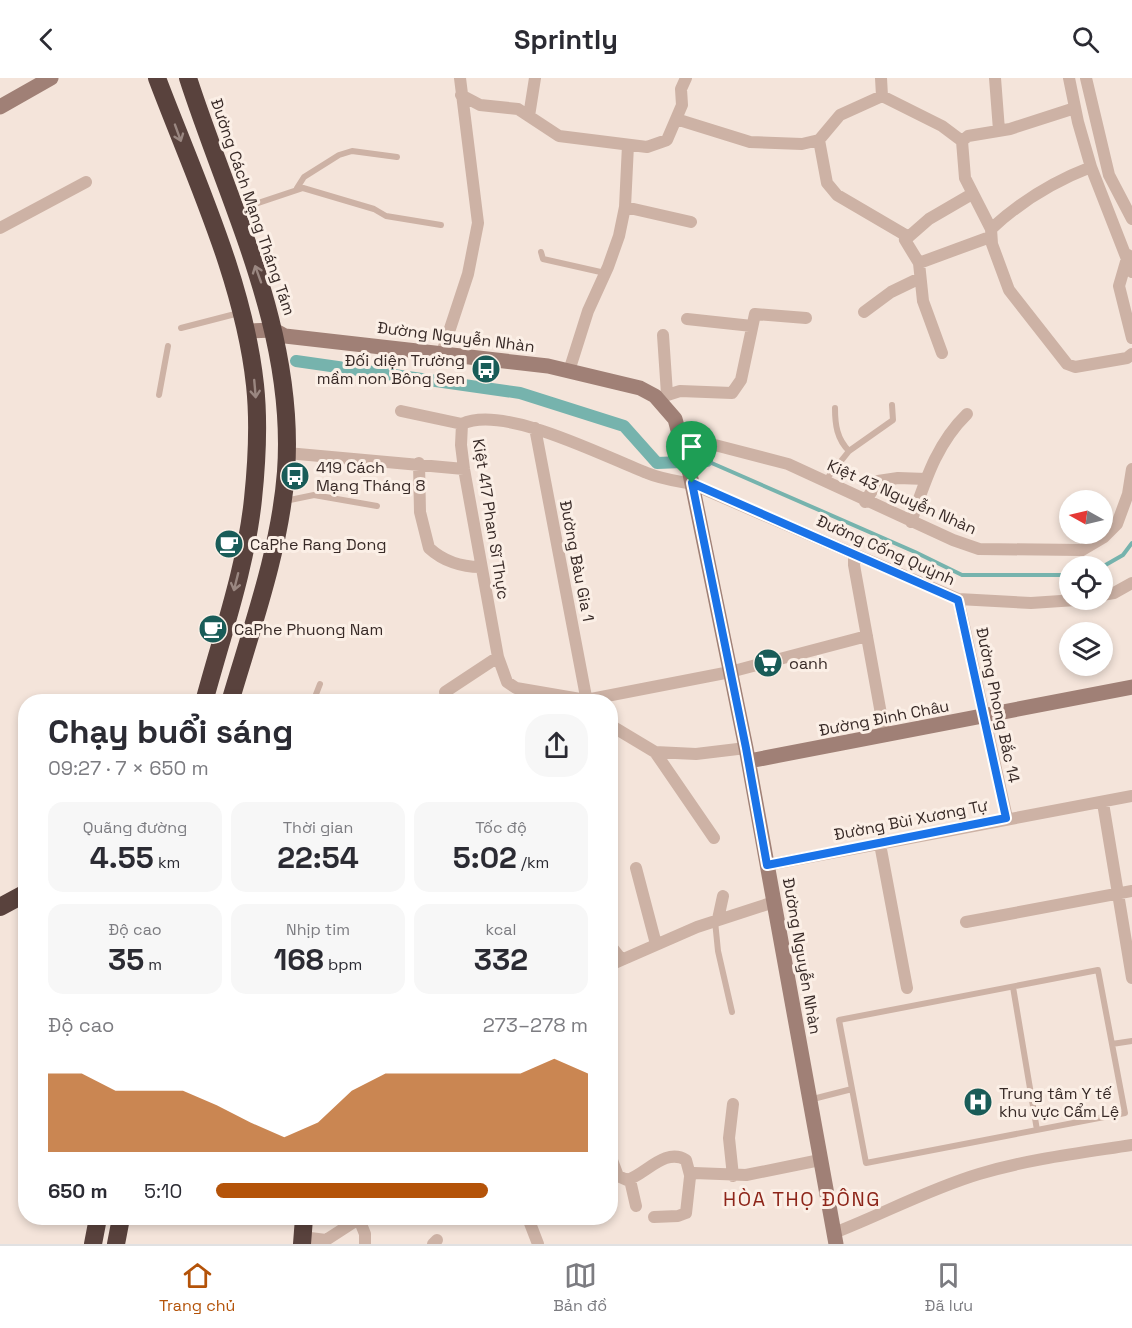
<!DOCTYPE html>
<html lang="vi">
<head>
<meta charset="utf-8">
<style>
  :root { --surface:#fff; --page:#f7f7f7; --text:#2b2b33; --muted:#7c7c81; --line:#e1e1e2; --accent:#b45309 }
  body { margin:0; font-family:"Space Grotesk",sans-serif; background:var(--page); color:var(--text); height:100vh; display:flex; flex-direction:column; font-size:22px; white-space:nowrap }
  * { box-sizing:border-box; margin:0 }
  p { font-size:20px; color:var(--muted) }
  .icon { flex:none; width:33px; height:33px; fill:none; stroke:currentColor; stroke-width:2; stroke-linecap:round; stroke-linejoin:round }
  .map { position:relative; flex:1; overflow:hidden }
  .sheet { position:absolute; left:18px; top:616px; width:600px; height:531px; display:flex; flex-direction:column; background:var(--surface); border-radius:24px; box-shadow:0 3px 9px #0003 }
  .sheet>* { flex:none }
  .needle { width:39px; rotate:278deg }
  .buttons { position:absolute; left:1059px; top:412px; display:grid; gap:12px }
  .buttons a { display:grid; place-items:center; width:54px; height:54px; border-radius:50%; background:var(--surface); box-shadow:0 3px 9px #0003; font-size:30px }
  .pin { position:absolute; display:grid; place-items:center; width:51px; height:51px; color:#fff; margin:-62px -26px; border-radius:50% 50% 50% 0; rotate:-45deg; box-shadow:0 0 6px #0007 }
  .pin .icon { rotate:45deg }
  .round { display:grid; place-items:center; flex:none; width:63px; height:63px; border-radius:24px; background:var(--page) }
  .summary { display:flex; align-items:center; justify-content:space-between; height:102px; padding:0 30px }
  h1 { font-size:33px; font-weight:600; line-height:45px }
  .stats { display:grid; grid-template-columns:repeat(3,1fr); gap:9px; height:102px; padding:6px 30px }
  .stats div { display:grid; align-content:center; border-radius:15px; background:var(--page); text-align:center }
  .stats b { font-size:30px; font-weight:600 }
  .stats small { font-size:16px; font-weight:400 }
  .stats p { font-size:16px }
  .chart { height:168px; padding:12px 30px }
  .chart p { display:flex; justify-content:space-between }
  .chart svg { width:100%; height:108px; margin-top:6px; fill:var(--accent); opacity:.7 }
  ul { padding:0 30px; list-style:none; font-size:20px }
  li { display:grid; grid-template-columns:96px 72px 1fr; align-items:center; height:45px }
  li i { height:15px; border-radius:8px; background:var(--accent) }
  header { display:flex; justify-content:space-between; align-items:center; height:78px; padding:0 30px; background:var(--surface); font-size:27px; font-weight:600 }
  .tabs { display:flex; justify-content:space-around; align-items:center; height:84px; border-top:2px solid var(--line); background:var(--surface); font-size:16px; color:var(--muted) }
  .tabs a { display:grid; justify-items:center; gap:3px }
  .tabs .on { color:var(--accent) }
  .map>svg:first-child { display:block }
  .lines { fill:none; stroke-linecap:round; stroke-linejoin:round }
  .stream { stroke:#76b3ad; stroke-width:4 }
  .canal { stroke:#76b3ad; stroke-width:12 }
  .lane { stroke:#cdb2a5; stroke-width:6 }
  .street { stroke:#cdb2a5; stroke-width:12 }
  .secondary { stroke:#a08076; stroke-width:15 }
  .highway { stroke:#59423d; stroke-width:18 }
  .oneway { stroke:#9a8781 }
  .route-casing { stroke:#fff; stroke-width:12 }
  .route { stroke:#1a73e8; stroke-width:8 }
  .labels { text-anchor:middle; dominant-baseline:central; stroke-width:6; stroke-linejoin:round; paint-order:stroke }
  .street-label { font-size:16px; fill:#382a27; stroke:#fbefe6 }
  .poi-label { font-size:16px; fill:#382a27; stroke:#fbefe6; text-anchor:start }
  .quarter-label { font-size:20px; letter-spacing:1.5px; fill:#8d2519; stroke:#fbefe6 }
</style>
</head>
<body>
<header><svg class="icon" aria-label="back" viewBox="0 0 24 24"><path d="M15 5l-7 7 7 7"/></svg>Sprintly<svg class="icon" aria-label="search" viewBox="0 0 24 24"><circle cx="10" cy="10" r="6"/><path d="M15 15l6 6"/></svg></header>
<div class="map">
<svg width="1132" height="1166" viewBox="0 0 1132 1166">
  <rect width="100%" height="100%" fill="#f4e4da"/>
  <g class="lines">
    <path class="stream" d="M707,383L915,474L962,497H1070
      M1102,489L1123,477L1132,465"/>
    <path class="canal" d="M296,283L520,315L624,348L657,385L707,383"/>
    <path class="lane" d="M297,110L304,99L339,77L352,73L397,79
      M237,132L303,110L374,131L386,138L441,147
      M541,174L543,181L605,195
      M181,250L239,235
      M159,317L168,268
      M835,330C835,347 837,361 849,373
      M825,403L849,373L893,342L892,327
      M285,423L314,417L377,428
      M313,624L320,606
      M715,843L718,873L732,934
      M1098,892L1125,1035L866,1085L839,942Z
      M1013,909L1037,1052
      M1112,966L1132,963
      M809,1022L852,1011"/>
    <path class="street" d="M881,0L882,18
      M995,0L999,52
      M1069,0L1078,44L1091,89L1132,194
      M1086,0L1109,97L1132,141
      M461,17L480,27L518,31L559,58L647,69L667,62L682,27L681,11L686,0
      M529,38L535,0
      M676,41L750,64L802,66L819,62L840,37L882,18L942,48L962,63L965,100L991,151L992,166L1009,212L1067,286L1075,289L1127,280L1132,276
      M819,62L827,105L837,117L907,158
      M962,63L968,58L1010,51L1075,30
      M625,129L691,144
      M0,150L86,104
      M991,151C1021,123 1052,104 1091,89
      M1128,177L1119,208L1132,260
      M919,185L990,159
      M864,234L891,214L920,200
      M687,241L752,248
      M663,257L667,316
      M442,275L468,196L478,145L460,0
      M942,275L923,223L919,185L905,162L929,141L972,116
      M569,293L588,233L608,189L619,158L625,129L628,67
      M658,320L680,313L732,315L741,302L755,236L806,240
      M401,333L462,346
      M462,346C504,326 605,379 647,395C661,401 677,403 692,406L958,521L1031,525L1076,522
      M462,346L461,367L464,391L498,579L507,604L516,610L586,622L730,594L867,558
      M535,350L587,624
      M684,365H707L788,386L953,462L979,471L1082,472L1104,459L1117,446L1128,416L1132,391
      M287,375L464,391
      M419,385L420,434L429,470C443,483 462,489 480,489
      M865,424L878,403L898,400L926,401
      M911,444C925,404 936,366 967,336
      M854,475V487L885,658
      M1102,517L1114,515L1132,505
      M958,521L1007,740
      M445,614L498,579
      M610,647L655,674L714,760
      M655,674L696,676L746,670
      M1103,725L1132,900
      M880,766L907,910
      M767,787L1132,718
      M636,790L656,866
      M718,841L723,818
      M966,844L1132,813
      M610,867L621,881
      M610,887L697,849L774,824
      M612,1082L618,1098L627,1102C645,1097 665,1069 686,1082L690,1097
      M733,1098L729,1060L733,1026
      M630,1102L636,1128
      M654,1139L678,1138L686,1135L690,1099L694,1095L746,1097L820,1082
      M528,1140L538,1166
      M359,1141L365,1156V1166
      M834,1155C883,1136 929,1111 979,1096C1029,1081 1080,1075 1132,1067
      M302,1159L326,1162L360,1140
      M433,1166L437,1162"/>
    <path class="secondary" d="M0,29L51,0
      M246,253L274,252L285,258L548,288L640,310L655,318L675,341L690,396L746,670L836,1166
      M749,683L1132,609"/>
    <path class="highway" d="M157,0C194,98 244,203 255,307C259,344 257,383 253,421C246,489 222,557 204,624
      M188,0C230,130 296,254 286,394C280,472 252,549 230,624
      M0,829L26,815
      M93,1166L98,1140
      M116,1166L121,1140
      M302,1166L304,1140"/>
  </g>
  <defs><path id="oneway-shaft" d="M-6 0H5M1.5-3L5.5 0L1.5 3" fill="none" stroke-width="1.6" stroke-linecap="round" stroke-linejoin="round" transform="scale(1.5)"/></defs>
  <g class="oneway">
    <use href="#oneway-shaft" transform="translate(178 55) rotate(70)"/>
    <use href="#oneway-shaft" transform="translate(258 196) rotate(-110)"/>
    <use href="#oneway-shaft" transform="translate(255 311) rotate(85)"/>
    <use href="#oneway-shaft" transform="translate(236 504) rotate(104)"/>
  </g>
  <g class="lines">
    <g class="route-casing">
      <path id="route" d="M692,405L958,522L1006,740L767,787L746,670Z"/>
    </g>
    <use href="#route" class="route"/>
  </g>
  <defs>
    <g id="bus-disc" transform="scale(1.5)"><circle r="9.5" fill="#195c58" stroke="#fbefe6"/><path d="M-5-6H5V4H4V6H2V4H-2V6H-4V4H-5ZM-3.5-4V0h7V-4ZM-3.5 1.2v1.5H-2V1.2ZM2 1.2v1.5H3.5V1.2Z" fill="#fff"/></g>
    <g id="cafe-disc" transform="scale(1.5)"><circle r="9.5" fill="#195c58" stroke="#fbefe6"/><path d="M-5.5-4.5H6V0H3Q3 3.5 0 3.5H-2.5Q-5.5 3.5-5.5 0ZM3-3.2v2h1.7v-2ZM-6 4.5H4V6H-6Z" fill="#fff"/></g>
    <g id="supermarket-disc" transform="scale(1.5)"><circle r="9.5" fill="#195c58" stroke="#fbefe6"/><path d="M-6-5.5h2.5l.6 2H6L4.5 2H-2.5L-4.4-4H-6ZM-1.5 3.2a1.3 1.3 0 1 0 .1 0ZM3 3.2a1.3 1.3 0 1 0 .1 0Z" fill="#fff"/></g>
    <g id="hospital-disc" transform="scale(1.5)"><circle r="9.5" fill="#195c58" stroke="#fbefe6"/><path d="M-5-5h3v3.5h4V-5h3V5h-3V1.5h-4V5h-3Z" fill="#fff"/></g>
  </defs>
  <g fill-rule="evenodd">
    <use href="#bus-disc" x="486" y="291"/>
    <use href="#bus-disc" x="295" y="398"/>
    <use href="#cafe-disc" x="229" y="466"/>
    <use href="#cafe-disc" x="213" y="551"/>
    <use href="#supermarket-disc" x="768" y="585"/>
    <use href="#hospital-disc" x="978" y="1024"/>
  </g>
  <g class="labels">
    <g class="street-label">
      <text transform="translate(253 129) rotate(71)">Đường Cách Mạng Tháng Tám</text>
      <text transform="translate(456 259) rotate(7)">Đường Nguyễn Nhàn</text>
      <text transform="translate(902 419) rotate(24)">Kiệt 43 Nguyễn Nhàn</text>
      <text transform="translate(491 441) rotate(81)">Kiệt 417 Phan Sĩ Thực</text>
      <text transform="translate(886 472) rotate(24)">Đường Cống Quỳnh</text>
      <text transform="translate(577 483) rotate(79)">Đường Bàu Gia 1</text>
      <text transform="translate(998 627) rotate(78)">Đường Phong Bắc 14</text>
      <text transform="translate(884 640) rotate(-11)">Đường Đinh Châu</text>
      <text transform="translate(911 742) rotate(-11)">Đường Bùi Xương Tự</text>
      <text transform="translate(802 878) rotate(80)">Đường Nguyễn Nhàn</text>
    </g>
    <g class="poi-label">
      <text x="465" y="282" text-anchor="end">Đối diện Trường<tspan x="465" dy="18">mầm non Bông Sen</tspan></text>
      <text x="316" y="389">419 Cách<tspan x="316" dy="18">Mạng Tháng 8</tspan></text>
      <text x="250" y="466">CaPhe Rang Dong</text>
      <text x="234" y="551">CaPhe Phuong Nam</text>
      <text x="789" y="585">oanh</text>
      <text x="999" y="1015">Trung tâm Y tế<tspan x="999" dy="18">khu vực Cẩm Lệ</tspan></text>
    </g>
    <g class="quarter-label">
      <text x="802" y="1121">HÒA THỌ ĐÔNG</text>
    </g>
  </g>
</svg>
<div class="buttons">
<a><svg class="needle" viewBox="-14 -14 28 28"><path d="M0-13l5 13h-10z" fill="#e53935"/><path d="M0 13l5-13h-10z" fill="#7c7c81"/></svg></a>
<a><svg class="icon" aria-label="locate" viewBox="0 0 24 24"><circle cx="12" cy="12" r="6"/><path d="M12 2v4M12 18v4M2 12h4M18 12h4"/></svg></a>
<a><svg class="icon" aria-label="layers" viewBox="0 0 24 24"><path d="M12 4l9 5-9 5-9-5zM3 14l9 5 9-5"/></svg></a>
</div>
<div class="pin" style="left:692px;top:405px;background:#1e9e55"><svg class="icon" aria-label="arrive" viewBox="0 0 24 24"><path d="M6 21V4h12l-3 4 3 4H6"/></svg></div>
<section class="sheet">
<div class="summary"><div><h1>Chạy buổi sáng</h1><p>09:27 · 7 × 650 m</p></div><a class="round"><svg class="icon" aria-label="share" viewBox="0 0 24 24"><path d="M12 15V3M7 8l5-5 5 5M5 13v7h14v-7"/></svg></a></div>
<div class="stats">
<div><p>Quãng đường</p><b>4.55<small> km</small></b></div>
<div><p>Thời gian</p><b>22:54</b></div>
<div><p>Tốc độ</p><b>5:02<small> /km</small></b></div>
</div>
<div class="stats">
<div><p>Độ cao</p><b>35<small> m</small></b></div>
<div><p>Nhịp tim</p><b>168<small> bpm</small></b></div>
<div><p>kcal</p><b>332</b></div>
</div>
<div class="chart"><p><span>Độ cao</span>273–278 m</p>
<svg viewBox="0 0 160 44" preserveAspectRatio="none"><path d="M0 44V12L10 12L20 19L30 19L40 19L50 25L60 32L70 38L80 32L90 19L100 12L110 12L120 12L130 12L140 12L150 6L160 12V44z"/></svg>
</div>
<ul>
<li><b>650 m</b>5:10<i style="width:73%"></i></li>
</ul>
</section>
</div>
<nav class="tabs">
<a class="on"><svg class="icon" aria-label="home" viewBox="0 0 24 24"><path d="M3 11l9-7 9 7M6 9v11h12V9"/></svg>Trang chủ</a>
<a><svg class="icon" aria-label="map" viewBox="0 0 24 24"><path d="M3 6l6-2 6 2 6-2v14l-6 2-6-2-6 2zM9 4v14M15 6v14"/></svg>Bản đồ</a>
<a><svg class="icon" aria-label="saved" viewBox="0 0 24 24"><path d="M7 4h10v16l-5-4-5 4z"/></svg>Đã lưu</a>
</nav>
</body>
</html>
